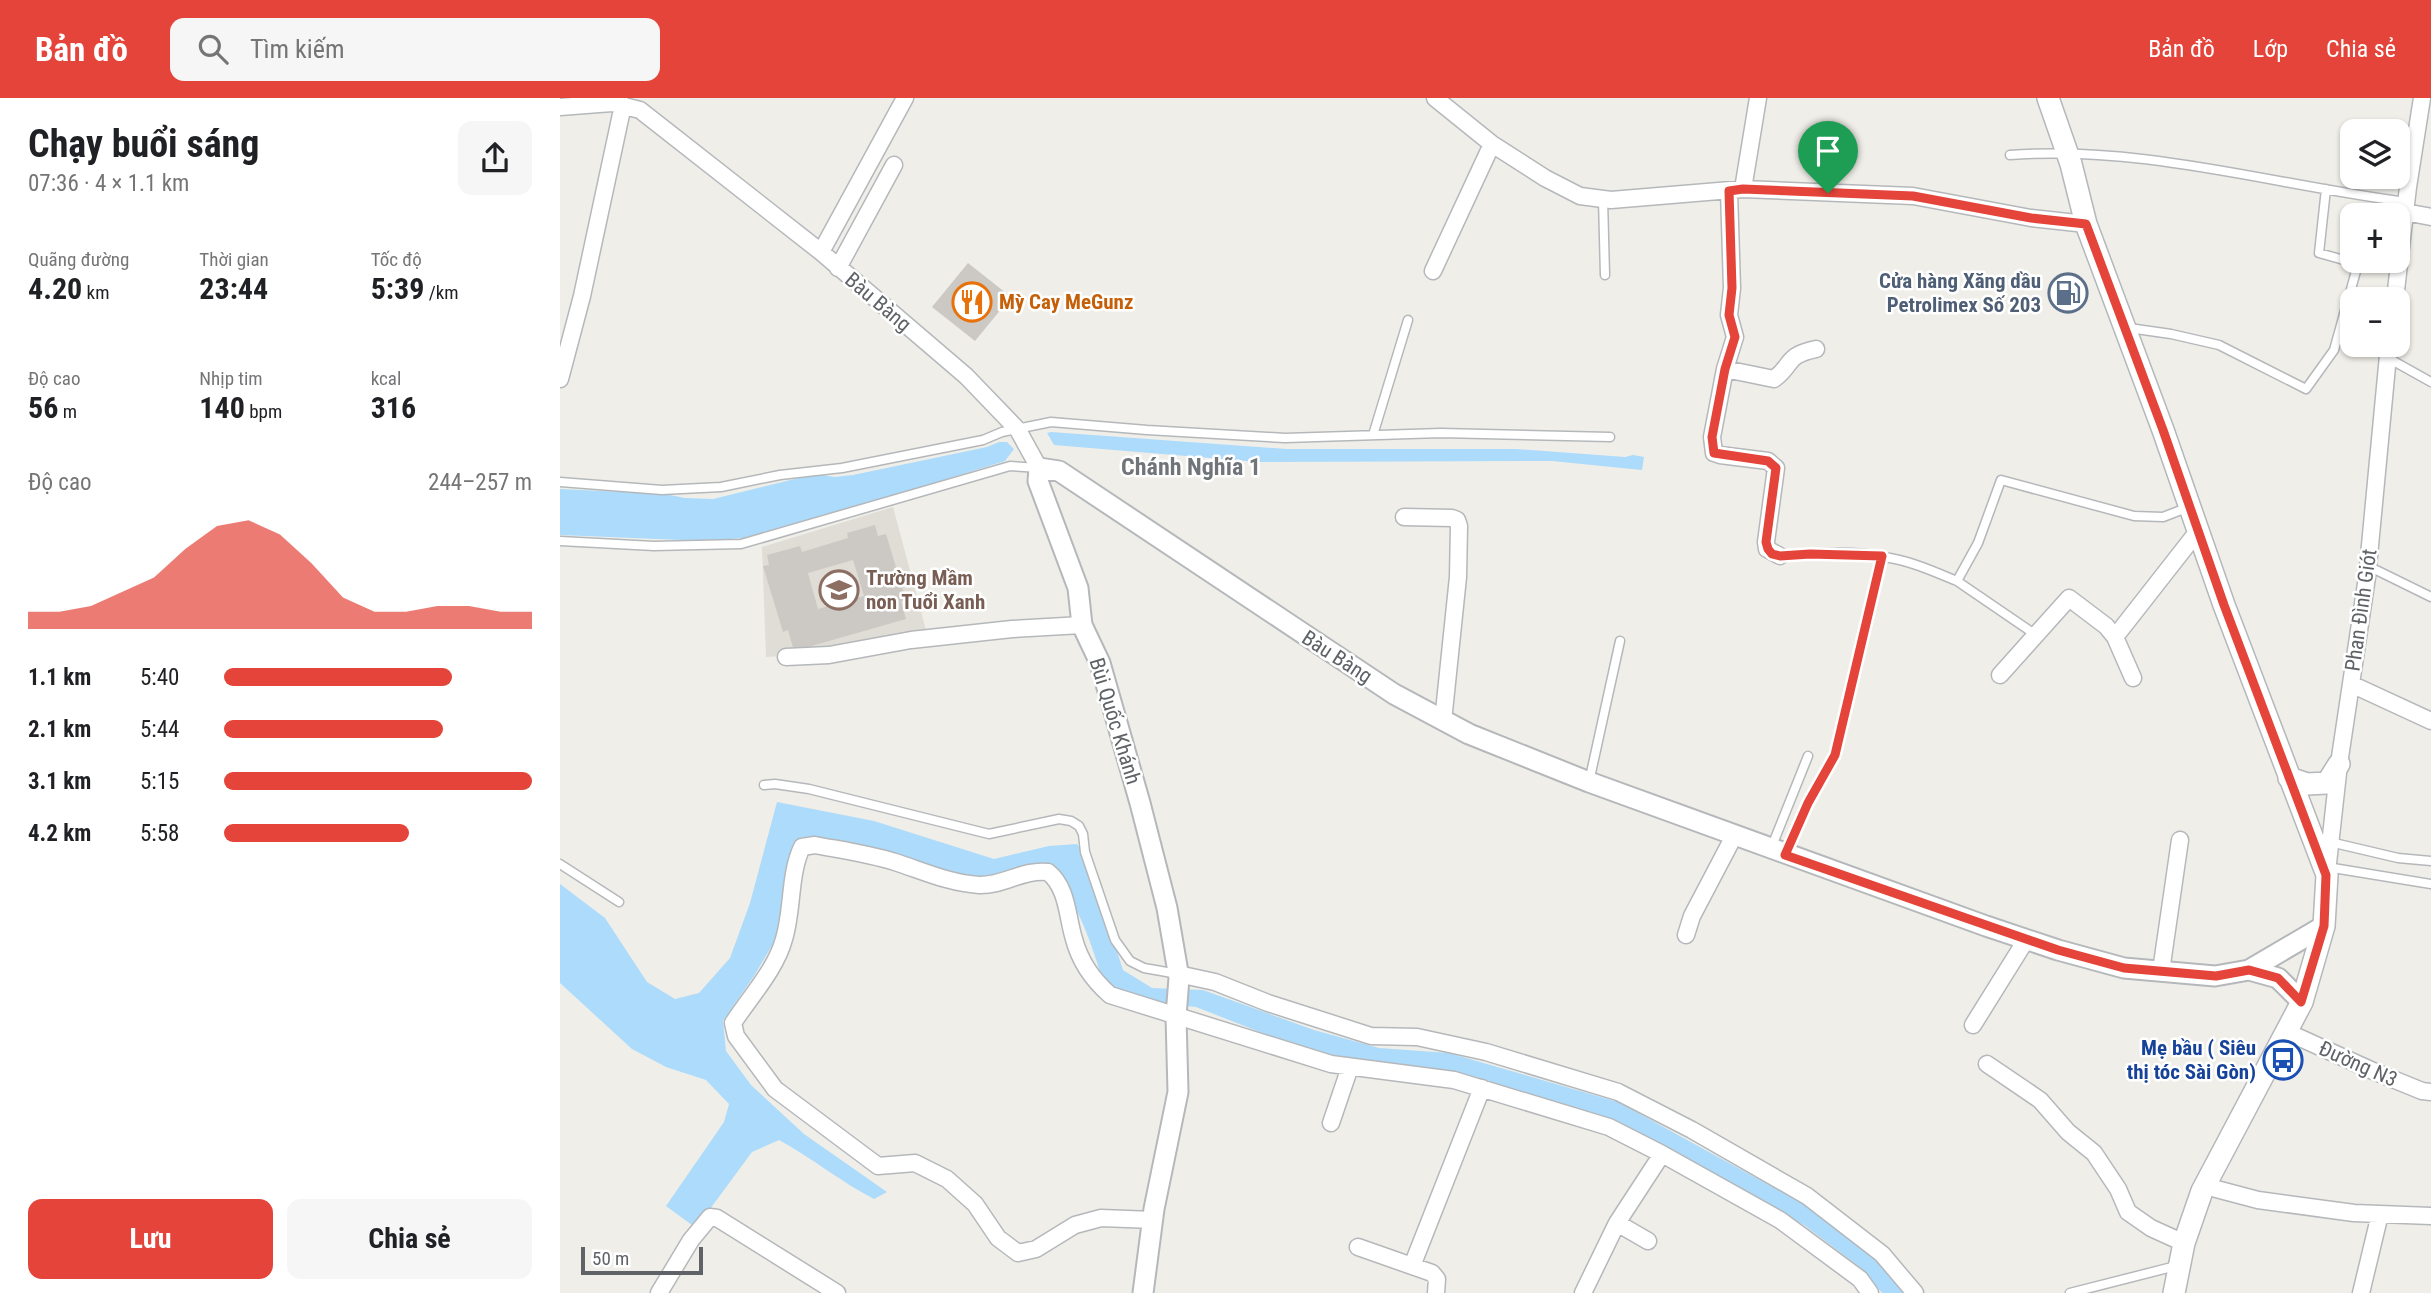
<!DOCTYPE html>
<html lang="vi">
<head>
<meta charset="utf-8">
<style>
  :root { --surface:#fff; --page:#f6f6f6; --text:#202124; --muted:#757577; --accent:#e4443a }
  body { margin:0; font-family:"Roboto Condensed",sans-serif; background:var(--page); color:var(--text); height:100vh; display:flex; flex-direction:column; font-size:26px; white-space:nowrap }
  * { box-sizing:border-box; margin:0 }
  p { font-size:23px; color:var(--muted) }
  .icon { flex:none; width:38px; height:38px; fill:none; stroke:currentColor; stroke-width:2; stroke-linecap:round; stroke-linejoin:round }
  .map { position:relative; flex:1; overflow:hidden }
  .panel { display:flex; flex-direction:column; background:var(--surface); width:560px }
  .panel>* { flex:none }
  .controls { position:absolute; left:1780px; top:21px; display:grid; gap:14px }
  .controls a { display:grid; place-items:center; width:70px; height:70px; border-radius:14px; background:var(--surface); box-shadow:0 2px 5px #0004; font-size:35px }
  .scale { position:absolute; left:21px; bottom:18px; width:122px; box-sizing:border-box; padding-left:7px; border:4px solid #5f6367; border-top:0; font-size:19px; line-height:24px; white-space:nowrap; color:#5f6367; -webkit-text-stroke:5px #fff; paint-order:stroke }
  .pin { position:absolute; display:grid; place-items:center; width:60px; height:60px; color:#fff; margin:-72px -30px; border-radius:50% 50% 50% 0; rotate:-45deg; box-shadow:0 0 7px #0007 }
  .pin .icon { rotate:45deg }
  .round { display:grid; place-items:center; flex:none; width:74px; height:74px; border-radius:14px; background:var(--page) }
  .headline { display:flex; align-items:center; justify-content:space-between; height:119px; padding:0 28px }
  h1 { font-size:38px; font-weight:700; line-height:52px }
  .figures { display:grid; grid-template-columns:repeat(3,1fr); gap:10px; height:119px; padding:7px 28px }
  .figures div { display:grid; align-content:center }
  .figures b { font-size:30px; font-weight:700 }
  .figures small { font-size:19px; font-weight:400 }
  .figures p { font-size:19px }
  .chart { height:196px; padding:14px 28px }
  .chart p { display:flex; justify-content:space-between }
  .chart svg { width:100%; height:126px; margin-top:7px; fill:var(--accent); opacity:.7 }
  .button { display:flex; gap:14px; margin-top:auto; padding:14px 28px }
  .button a { flex:1; height:80px; border-radius:14px; background:var(--accent); color:#fff; font-size:28px; font-weight:700; line-height:80px; text-align:center }
  .button a+a { background:var(--page); color:var(--text) }
  ul { padding:0 28px; list-style:none; font-size:23px }
  li { display:grid; grid-template-columns:112px 84px 1fr; align-items:center; height:52px }
  li i { height:18px; border-radius:9px; background:var(--accent) }
  header { display:flex; align-items:center; gap:42px; box-sizing:border-box; height:98px; padding:0 35px; background:var(--accent); color:#fff }
  header strong { font-size:33px }
  nav { display:flex; gap:38px; margin-inline-start:auto; font-size:24px }
  .search { width:490px; height:63px; background:var(--page); display:flex; align-items:center; gap:18px; box-sizing:border-box; padding:0 24px; border-radius:14px; color:var(--muted); font-size:26px }
  main { display:flex; flex:1; min-height:0 }
  .map>svg:first-child { display:block }
  .education { fill:#e0ddd6 }
  .water { fill:#acdbfc }
  .building { fill:#ccc9c4; fill-rule:evenodd }
  .lines { fill:none; stroke-linecap:round; stroke-linejoin:round }
  .service-casing { stroke:#b5b8bb; stroke-width:11 }
  .minor-casing { stroke:#b5b8bb; stroke-width:19 }
  .tertiary-casing { stroke:#b5b8bb; stroke-width:23 }
  .secondary-casing { stroke:#b4b7bb; stroke-width:24 }
  .service { stroke:#fff; stroke-width:8 }
  .minor { stroke:#fff; stroke-width:16 }
  .tertiary { stroke:#fff; stroke-width:19 }
  .secondary { stroke:#fff; stroke-width:21 }
  .route-casing { stroke:#fff; stroke-width:14 }
  .route { stroke:#e4443a; stroke-width:9 }
  .labels { text-anchor:middle; dominant-baseline:central; stroke-width:5; stroke-linejoin:round; paint-order:stroke }
  .service-label { font-size:21px; font-weight:bold; fill:#4e5e75; stroke:#fff; text-anchor:end }
  .street-label { font-size:21px; fill:#5f6367; stroke:#fff }
  .food-label { font-size:21px; font-weight:bold; fill:#c56008; stroke:#fff; text-anchor:start }
  .education-label { font-size:21px; font-weight:bold; fill:#785e54; stroke:#fff; text-anchor:start }
  .transit-label { font-size:21px; font-weight:bold; fill:#164399; stroke:#fff; text-anchor:end }
  .quarter-label { font-size:24px; font-weight:bold; fill:#707579; stroke:#fff }
</style>
</head>
<body>
<header>
<strong>Bản đồ</strong>
<div class="search"><svg class="icon" aria-label="search" viewBox="0 0 24 24"><circle cx="10" cy="10" r="6"/><path d="M15 15l6 6"/></svg>Tìm kiếm</div>
<nav><a>Bản đồ</a><a>Lớp</a><a>Chia sẻ</a></nav>
</header>
<main>
<section class="panel">
<div class="headline"><div><h1>Chạy buổi sáng</h1><p>07:36 · 4 × 1.1 km</p></div><a class="round"><svg class="icon" aria-label="share" viewBox="0 0 24 24"><path d="M12 15V3M7 8l5-5 5 5M5 13v7h14v-7"/></svg></a></div>
<div class="figures">
<div><p>Quãng đường</p><b>4.20<small> km</small></b></div>
<div><p>Thời gian</p><b>23:44</b></div>
<div><p>Tốc độ</p><b>5:39<small> /km</small></b></div>
</div>
<div class="figures">
<div><p>Độ cao</p><b>56<small> m</small></b></div>
<div><p>Nhịp tim</p><b>140<small> bpm</small></b></div>
<div><p>kcal</p><b>316</b></div>
</div>
<div class="chart"><p><span>Độ cao</span>244–257 m</p>
<svg viewBox="0 0 160 44" preserveAspectRatio="none"><path d="M0 44V38L10 38L20 36L30 31L40 26L50 16L60 8L70 6L80 11L90 21L100 33L110 38L120 38L130 36L140 36L150 38L160 38V44z"/></svg>
</div>
<ul>
<li><b>1.1 km</b>5:40<i style="width:74%"></i></li>
<li><b>2.1 km</b>5:44<i style="width:71%"></i></li>
<li><b>3.1 km</b>5:15<i style="width:100%"></i></li>
<li><b>4.2 km</b>5:58<i style="width:60%"></i></li>
</ul>
<div class="button"><a>Lưu</a><a>Chia sẻ</a></div>
</section>
<div class="map">
<svg width="1871" height="1195" viewBox="0 0 1871 1195">
  <rect width="100%" height="100%" fill="#f0eee8"/>
  <path class="education" d="M333,409L367,536L270,555L206,559L202,449Z"/>
  <path class="water" d="M491,334L727,351H956L1065,359L1073,357L1084,359L1082,372L992,363L698,364L494,347L487,335Z
    M439,344H447L454,351L445,363L258,421L183,440L146,443L0,437V391L105,396L125,400L153,401L255,376L275,379L293,377L427,349Z
    M217,704L314,723L434,761L489,748L517,746L526,759L563,872L592,890L643,892L754,932L819,950L889,955L1058,1004L1242,1105L1328,1165L1348,1195H1322L1301,1170L1244,1127L1042,1020L776,964L636,909L570,902L545,889C530,843 521,809 489,771L433,779H401L314,755L241,739L214,844L194,878L163,923L166,953L191,987L244,1036L327,1094L314,1101C281,1084 252,1060 219,1042L192,1054L136,1130L106,1108L164,1024L169,1006L146,982L106,969L72,951L0,885V786L45,820L87,884L115,901L139,895L170,860L190,805Z"/>
  <path class="building" d="M408,165L451,199L415,243L372,209Z
    M315,427L318,438L326,436L346,502L341,503L346,521L234,553L228,532L223,534L203,468L209,467L207,457L240,448L242,454L288,440L287,435ZM293,462L304,498L258,511L248,475Z"/>
  <g class="lines">
    <g class="service-casing">
      <path id="service" d="M1450,57C1584,47 1714,87 1846,104
        M1043,101L1045,177
        M1569,230L1611,236L1659,247L1746,291L1774,252L1798,166L1759,155L1766,91
        M1828,260L1871,284
        M813,337L848,222
        M0,384L102,392L161,389L220,377L282,370L423,342L442,334L491,324L587,332L725,340L881,335L1050,339
        M0,443L94,448L181,446L450,368L479,370
        M1220,458C1255,455 1295,452 1330,460C1353,464 1375,474 1397,483L1418,445L1441,382L1574,418L1603,419L1629,409
        M1808,468L1871,499
        M1397,483L1476,537
        M1029,684L1060,543
        M204,687L215,686L249,691L429,736L499,721L511,723L519,728L523,736L525,754L555,842L570,863L584,870L618,876
        M1770,744L1838,760L1871,763
        M1212,748L1248,658
        M1227,754L1248,705L1274,657L1322,458
        M0,766L59,804
        M1767,769L1871,786
        M1510,1195L1616,1168"/>
    </g>
    <g class="minor-casing">
      <path id="minor" d="M875,0L932,46L985,80L1020,98L1051,102L1183,91L1353,98L1471,120L1526,126
        M0,9L52,5L80,12L261,154L406,278L458,332L479,370
        M1183,91L1198,0
        M1169,93L1172,190L1169,217L1175,239L1165,271L1152,339L1154,355L1160,357L1208,363L1216,370L1206,444L1207,451L1220,458
        M1845,114L1871,119
        M261,154L345,0
        M278,170L334,67
        M873,173L932,46
        M1835,201L1848,89L1862,0
        M1165,271L1214,281C1234,266 1224,258 1256,251
        M0,281L22,198L63,7
        M844,419L892,420L897,422L899,428L898,479L883,623
        M1555,539L1638,433
        M226,559L269,557L351,542L452,531L522,527
        M1440,577L1509,500L1546,528L1555,539L1573,580
        M1791,586L1871,623
        M1767,774L1779,666L1807,479L1829,247
        M1126,837L1132,818L1174,738
        M1601,873L1620,742
        M618,876L655,884L708,905L811,938L857,939L926,954L1058,994L1132,1032L1247,1098L1322,1156L1355,1195
        M1413,927L1466,842
        M1727,934L1813,973L1862,993L1871,994
        M1427,966L1480,1002L1508,1034L1534,1055L1558,1091L1568,1114L1591,1130L1624,1145
        M771,1025L790,969
        M1645,1088L1698,1102L1794,1115L1871,1118
        M593,1122L541,1120L515,1127L476,1151L458,1155L438,1140L415,1106L387,1081L355,1065L318,1068L215,991L176,938L173,925C190,899 216,871 224,841C233,812 229,776 242,749L255,747C281,752 309,756 335,764C363,773 389,785 419,787C443,788 463,771 488,774C508,790 507,819 514,841C520,864 533,882 550,897L771,966L894,982L1049,1029L1102,1056L1220,1122L1300,1181L1310,1195
        M1057,1125L1102,1056
        M798,1149L872,1175L877,1181L876,1195
        M852,1168L922,990
        M99,1195L131,1142L150,1119L157,1120L277,1195
        M1023,1195L1057,1125L1088,1143
        M1801,1195L1820,1116"/>
    </g>
    <g class="tertiary-casing">
      <path id="tertiary" d="M1689,872L1718,880L1742,904
        M583,1195L594,1111L618,994L616,918L619,880L607,810L580,705L540,565L522,527L518,490L478,383L479,370L499,373L834,596L909,636L1029,684L1426,828L1498,852L1564,870L1655,878L1689,872L1764,828"/>
    </g>
    <g class="secondary-casing">
      <path id="secondary" d="M1488,0L1511,66L1526,126L1603,332L1664,507L1767,777L1764,828L1742,904L1642,1093L1624,1145L1614,1195
        M1729,680L1747,686L1767,685L1779,666"/>
    </g>
    <use href="#service" class="service"/>
    <use href="#minor" class="minor"/>
    <use href="#tertiary" class="tertiary"/>
    <use href="#secondary" class="secondary"/>
  </g>
  <g class="lines">
    <g class="route-casing">
      <path id="route" d="M1183,91L1353,98L1471,120L1526,126L1603,332L1664,507L1766,777L1764,828L1741,904L1718,880L1689,872L1656,878L1564,870L1498,852L1225,757L1248,705L1275,657L1322,458L1250,456L1220,458L1212,456L1208,451L1206,444L1216,370L1208,363L1154,355L1152,339L1165,271L1175,239L1169,217L1172,190L1169,93Z"/>
    </g>
    <use href="#route" class="route"/>
  </g>
  <defs>
    <g id="fuel-ring" transform="scale(2.0125)"><circle r="9.5" fill="#fff" stroke="#5c6f8a" stroke-width="1.5"/><path d="M-5.5-6h7V0h2V4h1.3V-2.5L3-4.5l.8-.8L6-3V5H2.5V1h-1V6h-7ZM-4.2-4.7v3.2H.2V-4.7Z" fill="#5c6f8a"/></g>
    <g id="restaurant-ring" transform="scale(2.0125)"><circle r="9.5" fill="#fff" stroke="#e8710a" stroke-width="1.5"/><path d="M-5-6h1v4h1v-4h1v4h1v-4h1v5L-1.5 .5V6h-2V.5L-5-1ZM5-6V6H3V1.5H1.5Q1.5-4 5-6Z" fill="#e8710a"/></g>
    <g id="school-ring" transform="scale(2.0125)"><circle r="9.5" fill="#fff" stroke="#8d6e63" stroke-width="1.5"/><path d="M0-5L7-2L0 1L-7-2ZM-4 1L0 2.5L4 1V4Q0 6-4 4Z" fill="#8d6e63"/></g>
    <g id="bus-ring" transform="scale(2.0125)"><circle r="9.5" fill="#fff" stroke="#1a4fb4" stroke-width="1.5"/><path d="M-5-6H5V4H4V6H2V4H-2V6H-4V4H-5ZM-3.5-4V0h7V-4ZM-3.5 1.2v1.5H-2V1.2ZM2 1.2v1.5H3.5V1.2Z" fill="#1a4fb4"/></g>
  </defs>
  <g fill-rule="evenodd">
    <use href="#fuel-ring" x="1508" y="195"/>
    <use href="#restaurant-ring" x="412" y="204"/>
    <use href="#school-ring" x="279" y="492"/>
    <use href="#bus-ring" x="1723" y="962"/>
  </g>
  <g class="labels">
    <g class="service-label">
      <text x="1481" y="183">Cửa hàng Xăng dầu<tspan x="1481" dy="24">Petrolimex Số 203</tspan></text>
    </g>
    <g class="street-label">
      <text transform="translate(318 204) rotate(40)">Bàu Bàng</text>
      <text transform="translate(1801 512) rotate(-82)">Phan Đình Giót</text>
      <text transform="translate(777 559) rotate(33)">Bàu Bàng</text>
      <text transform="translate(555 623) rotate(73)">Bùi Quốc Khánh</text>
      <text transform="translate(1798 966) rotate(24)">Đường N3</text>
    </g>
    <g class="food-label">
      <text x="439" y="204">Mỳ Cay MeGunz</text>
    </g>
    <g class="education-label">
      <text x="306" y="480">Trường Mầm<tspan x="306" dy="24">non Tuổi Xanh</tspan></text>
    </g>
    <g class="transit-label">
      <text x="1696" y="950">Mẹ bầu ( Siêu<tspan x="1696" dy="24">thị tóc Sài Gòn)</tspan></text>
    </g>
    <g class="quarter-label">
      <text x="631" y="369">Chánh Nghĩa 1</text>
    </g>
  </g>
</svg>
<div class="controls">
<a><svg class="icon" aria-label="layers" viewBox="0 0 24 24"><path d="M12 4l9 5-9 5-9-5zM3 14l9 5 9-5"/></svg></a>
<a>+</a>
<a>−</a>
</div>
<div class="scale">50 m</div>
<div class="pin" style="left:1268px;top:95px;background:#1e9e55"><svg class="icon" aria-label="arrive" viewBox="0 0 24 24"><path d="M6 21V4h12l-3 4 3 4H6"/></svg></div>
</div>
</main>
</body>
</html>
